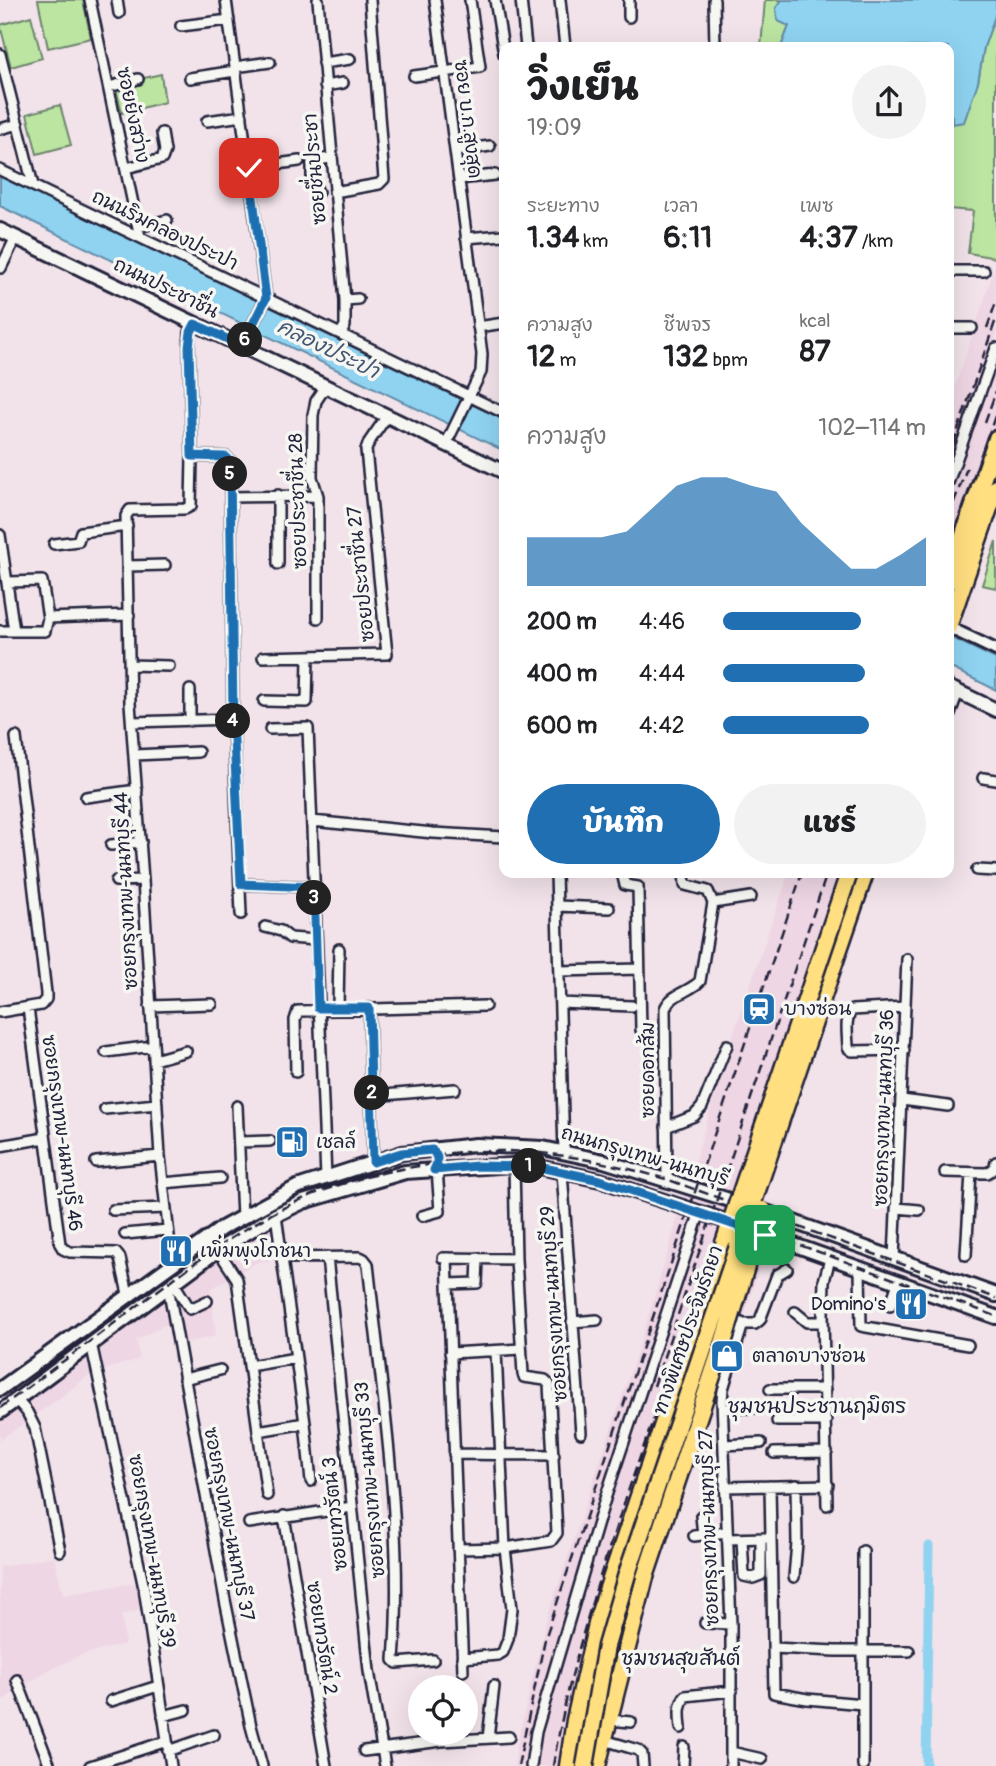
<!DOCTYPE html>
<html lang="th">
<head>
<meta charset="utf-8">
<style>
  :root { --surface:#fff; --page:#f2f2f2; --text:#202124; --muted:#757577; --accent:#1f6fb2 }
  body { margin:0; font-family:Pangolin,"Playpen Sans Thai",sans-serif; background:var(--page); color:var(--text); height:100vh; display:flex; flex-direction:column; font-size:26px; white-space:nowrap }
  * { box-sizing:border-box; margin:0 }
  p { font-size:23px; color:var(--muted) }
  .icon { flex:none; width:38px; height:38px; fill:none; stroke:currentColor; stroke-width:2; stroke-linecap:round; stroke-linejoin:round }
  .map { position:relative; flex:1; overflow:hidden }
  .sheet { position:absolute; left:499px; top:42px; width:455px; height:836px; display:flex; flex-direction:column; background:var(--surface); border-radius:14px; box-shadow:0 7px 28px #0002 }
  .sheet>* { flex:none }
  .tools { position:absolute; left:408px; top:1675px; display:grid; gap:14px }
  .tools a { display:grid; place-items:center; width:70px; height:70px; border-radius:50%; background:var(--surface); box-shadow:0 7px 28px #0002; font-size:35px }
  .pin { position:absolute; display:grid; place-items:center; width:60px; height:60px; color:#fff; margin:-30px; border-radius:14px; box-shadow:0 4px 10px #0006 }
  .km { position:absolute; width:35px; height:35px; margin:-18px; border-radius:50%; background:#222; color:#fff; font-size:19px; line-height:35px; text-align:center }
  .round { display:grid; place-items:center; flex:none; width:74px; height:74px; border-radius:37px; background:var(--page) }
  .head { display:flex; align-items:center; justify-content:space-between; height:119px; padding:0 28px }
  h1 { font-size:38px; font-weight:800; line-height:52px }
  .metrics { display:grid; grid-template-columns:repeat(3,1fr); gap:10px; height:119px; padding:7px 28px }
  .metrics div { display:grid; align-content:center }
  .metrics b { font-size:30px; font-weight:800 }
  .metrics small { font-size:19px; font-weight:400 }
  .metrics p { font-size:19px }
  .chart { height:196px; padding:14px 28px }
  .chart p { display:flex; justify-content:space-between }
  .chart svg { width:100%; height:126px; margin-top:7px; fill:var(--accent); opacity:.7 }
  .cta { display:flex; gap:14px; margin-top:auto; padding:14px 28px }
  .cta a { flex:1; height:80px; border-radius:42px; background:var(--accent); color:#fff; font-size:28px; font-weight:800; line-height:80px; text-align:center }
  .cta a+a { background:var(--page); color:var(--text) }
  ul { padding:0 28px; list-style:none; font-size:23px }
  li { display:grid; grid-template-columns:112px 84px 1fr; align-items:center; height:52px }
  li i { height:18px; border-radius:9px; background:var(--accent) }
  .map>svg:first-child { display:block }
  .built { fill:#efd6e4 }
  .green { fill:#bbe5a1; stroke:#6e846e; stroke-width:2 }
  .water { fill:#8fd3f1; stroke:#638ca8; stroke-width:2 }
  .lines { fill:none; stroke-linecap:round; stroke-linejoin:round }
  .canal { stroke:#8fd3f1; stroke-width:9 }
  .minor-casing { stroke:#22223b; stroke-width:14 }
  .tertiary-casing { stroke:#22223b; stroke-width:16 }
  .secondary-casing { stroke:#22223b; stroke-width:18 }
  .motorway-casing { stroke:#22223b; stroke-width:21 }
  .minor { stroke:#f6f6f2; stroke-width:9 }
  .tertiary { stroke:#f6f6f2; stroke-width:10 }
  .secondary { stroke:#f6f6f2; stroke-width:12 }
  .motorway { stroke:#ffdf80; stroke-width:16 }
  .rail { stroke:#22223b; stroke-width:2.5; stroke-dasharray:10 5; stroke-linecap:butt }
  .motorway-bridge-casing { stroke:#22223b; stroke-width:21; stroke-linecap:butt }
  .motorway-bridge { stroke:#ffdf80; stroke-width:16 }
  .route-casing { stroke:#fff; stroke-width:14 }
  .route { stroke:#1f6fb2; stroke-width:9 }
  .labels { text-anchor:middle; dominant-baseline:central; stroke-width:7; stroke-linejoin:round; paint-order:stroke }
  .street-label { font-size:19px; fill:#22223b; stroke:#f6f6f2 }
  .poi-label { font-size:19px; fill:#22223b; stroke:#f6f6f2; text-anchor:start }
  .water-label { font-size:21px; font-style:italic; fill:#435772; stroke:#f6f6f2 }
  .neighbourhood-label { font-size:21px; fill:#22223b; stroke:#f6f6f2 }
</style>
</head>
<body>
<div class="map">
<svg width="996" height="1766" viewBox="0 0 996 1766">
  <rect width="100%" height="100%" fill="#f2e3ea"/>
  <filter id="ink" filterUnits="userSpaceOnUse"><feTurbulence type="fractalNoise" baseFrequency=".0143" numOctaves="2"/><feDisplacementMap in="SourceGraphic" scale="14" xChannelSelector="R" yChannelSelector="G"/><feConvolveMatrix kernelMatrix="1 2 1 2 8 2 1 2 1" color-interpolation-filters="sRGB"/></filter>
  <g filter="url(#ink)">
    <path class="built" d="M996,263V431L949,569V405Z
      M789,873H845L562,1766H514L516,1748L546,1621L642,1337L732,1037Z
      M275,1222L279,1259L258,1262L211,1289L216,1336L184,1343L179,1323L165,1325L136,1340L140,1359L91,1374L60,1398L0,1440V1417L234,1244Z
      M757,1243L766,1247L718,1400L709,1396Z
      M54,1556L63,1594L137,1583L141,1610L122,1615L125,1644L82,1655L47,1671L0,1702V1567Z"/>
    <path class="green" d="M38,0H83L91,38L48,48Z
      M765,0H782L776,8L789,26L781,47H761Z
      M996,13V258L968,253L973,211L949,209V115H952L978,82L984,47Z
      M31,16L42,58L11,67L0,25Z
      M161,74L165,102L122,113L115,85Z
      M60,105L71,145L37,154L27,114Z
      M996,541V588L982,585Z"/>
    <path class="water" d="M782,0H996V13L984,47L978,82L964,122L952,124V116L949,115L948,47H781L789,26L778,21L776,8Z
      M0,175L504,420V451L0,206Z
      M948,636L996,659V690L949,667Z"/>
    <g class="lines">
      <path class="canal" d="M926,1766L929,1546"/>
      <g class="minor-casing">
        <path id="minor" d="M90,0L140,237
          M117,0L119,13
          M226,0L266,298L242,346
          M318,0L345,300V326L340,334
          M435,0L482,354L481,372L446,444
          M495,0L504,54
          M521,0L526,47
          M560,0L565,47
          M629,0V17
          M714,0L715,47
          M181,26L229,20
          M0,54L33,185
          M323,63L350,59
          M235,67L270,62
          M414,76L480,67L470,0
          M190,78L235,71
          M325,86L343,83
          M109,87L138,79
          M207,121L242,116
          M0,129L18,124
          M455,151L490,146
          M126,168L162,159L165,151L162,133
          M249,168L299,161
          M0,170L504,413
          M459,179L495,175
          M318,192L312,179V161L330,158
          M334,192L379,184L384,179L370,0
          M138,227L167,220
          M466,238L503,235
          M1,268L16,237
          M948,271H984
          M345,300L358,299
          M195,324L190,332L189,347L192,456L226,457L230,461L233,719L241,914
          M478,327L504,323
          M948,328H972
          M948,483L996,348
          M231,497L318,496
          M0,535L14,631
          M54,544L78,541L81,532L127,526
          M278,564V495
          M128,566L165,565
          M8,582L42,581L48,618L129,615
          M318,618V496L312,477L313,415L316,401L326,386
          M0,631H45L48,618
          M263,657L387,654L366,450L369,442L387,416
          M129,665L169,666
          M264,701L307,702L308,657
          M948,719L958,692
          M190,721V690
          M132,722L233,719
          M270,729L308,728L326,1178
          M135,755L198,752
          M983,778L996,780
          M86,797L137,790
          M312,821L433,833L504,837
          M111,845L141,842
          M977,870L996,871
          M556,873L564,1152
          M622,873L625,885L638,887L641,1030
          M116,881L143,880
          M241,884L314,887
          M713,903L751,897
          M557,906L609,908
          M265,927L281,931L290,938L316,940
          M559,971L639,969
          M560,1003L632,1006
          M150,1006L212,1004
          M28,1008L60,1244L63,1249L70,1252L116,1253L120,1258L128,1294
          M338,1008L339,949
          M369,1008L373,1162
          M0,1012L41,1005L46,999V993L16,737
          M904,1050L852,1051L848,1048C848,1036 844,1019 852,1010L905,1007
          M106,1052L153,1046
          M154,1060L186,1051
          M296,1072L295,1020L298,1011L485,1006
          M372,1096L455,1089
          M902,1100L948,1106
          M237,1106L242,1217
          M105,1109L157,1104
          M666,1127L694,1116L702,1107L727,1045
          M239,1142L270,1141
          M0,1146L45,1138
          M96,1162L160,1156
          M562,1172L581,1433
          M945,1172L987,1173L994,1169L996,1162
          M667,1180L665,1009C670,994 690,992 700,981L713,903L708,891L685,885L684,873
          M163,1183L220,1178
          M897,1208L919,1210
          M113,1210L166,1208
          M276,1215L305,1423L311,1481
          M422,1216L440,1211L437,1169
          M125,1234L168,1230
          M218,1250L237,1279L267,1495
          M966,1255L971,1173
          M327,1257L369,1671L385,1766
          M283,1258L360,1257L364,1259L368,1264C382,1395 404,1528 394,1660L397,1663L433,1660
          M443,1258L516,1259
          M447,1258L463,1671
          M894,1259L907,959
          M172,1262L160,1156L143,880L130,703L126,516L130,510L185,509L191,506L192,456
          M860,1269L861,1326L968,1345
          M173,1282L190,1309L207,1301
          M448,1284L477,1283L478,1258
          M168,1286L225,1600L251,1726L262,1766
          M890,1306L898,1283
          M795,1312L807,1322H823
          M730,1317L743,1324L723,1389L722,1401L731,1624V1766
          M572,1322L597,1320
          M743,1324H755L760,1320L777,1275L787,1269
          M91,1343L144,1588L171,1766
          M450,1353L521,1349
          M249,1366L296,1358
          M184,1379L220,1370
          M770,1389H825
          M16,1399L27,1412L35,1428L60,1551
          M723,1409L767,1407
          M777,1421H826
          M258,1431L305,1423
          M724,1445L761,1443
          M774,1453L827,1452
          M454,1454L554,1455
          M770,1486L774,1693L807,1699L863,1704
          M725,1487L828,1485
          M827,1505L823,1314L824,1281L830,1259
          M284,1516L326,1766
          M701,1516L703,1535
          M249,1523L352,1507
          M694,1536L727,1532
          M727,1539L765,1538
          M742,1539L744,1576L753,1578L761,1575V1539
          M458,1549L505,1548L551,1541L557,1533L549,1384L545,1380L524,1377L523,1374L516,1259L514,1165
          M863,1551V1766
          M794,1577L797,1543L796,1485
          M705,1623L731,1624
          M773,1648L835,1651H909
          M462,1658L498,1655L503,1652L508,1639L512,1609L505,1548L496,1351
          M17,1680L50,1766
          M111,1701L158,1686
          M163,1716L186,1710
          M609,1720L631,1722
          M681,1728C680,1716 678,1707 685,1696L732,1691
          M488,1738L494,1686
          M604,1740L638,1750L642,1754L643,1766
          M168,1751L214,1735
          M364,1751L441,1741L509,1737
          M731,1752L762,1759
          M90,1766L167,1741
          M531,1766L536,1732L605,1499L700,1212
          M683,1766L684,1747"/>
      </g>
      <g class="tertiary-casing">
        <path id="tertiary" d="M948,627L996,650"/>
      </g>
      <g class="secondary-casing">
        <path id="secondary" d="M0,230L504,472
          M948,687L996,710
          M0,1389L222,1228L297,1187L402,1153L476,1145L543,1148L604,1161L755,1208L996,1295
          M0,1412L218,1250L276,1215L303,1202L405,1172L514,1165L539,1167L600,1180L747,1228L996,1317"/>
      </g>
      <g class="motorway-casing">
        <path id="motorway" d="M948,581L996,439
          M948,627L996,488
          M813,1025L865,873
          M568,1766L575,1720L599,1615L726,1237
          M597,1766L645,1577"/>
      </g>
      <use href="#minor" class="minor"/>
      <use href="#tertiary" class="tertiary"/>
      <use href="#secondary" class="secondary"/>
      <use href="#motorway" class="motorway"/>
      <path class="rail" d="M987,328L996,302
        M985,422L996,391
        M948,459L996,319
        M948,517L967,468
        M948,553L996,413
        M434,1155C518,1144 589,1156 669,1180L996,1298
        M654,1386L827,873
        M0,1408C50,1371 100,1334 149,1297C196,1262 243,1226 296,1202C370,1168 460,1154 540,1165C583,1171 623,1184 664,1196L996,1316
        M518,1766L545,1639L802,873
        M553,1766C577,1624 629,1490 676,1355C732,1195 786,1034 840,873"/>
      <g class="motorway-bridge-casing">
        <path id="motorway-bridge" d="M726,1237L849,873
          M645,1577L724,1340L763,1210
          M585,1766L606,1646L627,1574L813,1025"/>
      </g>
      <use href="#motorway-bridge" class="motorway-bridge"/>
    </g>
  </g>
  <g class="lines" filter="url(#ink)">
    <g class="route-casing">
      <path id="route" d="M249,168L266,298L242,346L195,324L191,332L189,347L192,456L226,457L230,461L233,719L241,884L314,887L318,1008H369L373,1162L401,1153L432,1150C439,1156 438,1162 434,1170L477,1166L539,1167L600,1180L765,1235"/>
    </g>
    <use href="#route" class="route"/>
  </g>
  <defs>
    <g id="station-square" transform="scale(1.75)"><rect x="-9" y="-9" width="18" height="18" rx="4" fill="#1f6fb2" stroke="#f6f6f2"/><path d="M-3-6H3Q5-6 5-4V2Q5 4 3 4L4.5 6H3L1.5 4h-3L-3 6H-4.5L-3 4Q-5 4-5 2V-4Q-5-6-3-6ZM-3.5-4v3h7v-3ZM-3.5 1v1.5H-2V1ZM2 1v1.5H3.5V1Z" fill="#fff"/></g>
    <g id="fuel-square" transform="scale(1.75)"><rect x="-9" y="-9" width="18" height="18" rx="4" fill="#1f6fb2" stroke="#f6f6f2"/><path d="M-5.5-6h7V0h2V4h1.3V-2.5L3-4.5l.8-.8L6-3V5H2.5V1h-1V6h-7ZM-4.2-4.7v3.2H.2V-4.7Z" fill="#fff"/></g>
    <g id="restaurant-square" transform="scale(1.75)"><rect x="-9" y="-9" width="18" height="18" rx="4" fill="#1f6fb2" stroke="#f6f6f2"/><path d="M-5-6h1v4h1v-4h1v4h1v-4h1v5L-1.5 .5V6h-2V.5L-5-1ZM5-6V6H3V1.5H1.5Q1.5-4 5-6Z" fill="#fff"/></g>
    <g id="shop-square" transform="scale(1.75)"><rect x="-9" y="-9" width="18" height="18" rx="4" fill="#1f6fb2" stroke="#f6f6f2"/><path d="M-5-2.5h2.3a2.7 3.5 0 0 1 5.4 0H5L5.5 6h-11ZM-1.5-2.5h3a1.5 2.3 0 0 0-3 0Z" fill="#fff"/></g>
  </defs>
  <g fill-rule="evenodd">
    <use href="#station-square" x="759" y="1009"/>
    <use href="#fuel-square" x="292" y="1142"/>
    <use href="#restaurant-square" x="176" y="1251"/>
    <use href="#restaurant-square" x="911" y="1304"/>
    <use href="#shop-square" x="727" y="1356"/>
  </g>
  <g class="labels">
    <g class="street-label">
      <text transform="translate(133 115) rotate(78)">ซอยยังสว่าง</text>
      <text transform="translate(468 119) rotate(83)">ซอย บ.ก.สูงสุด</text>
      <text transform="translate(315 169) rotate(-95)">ซอยชื่นประชา</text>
      <text transform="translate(165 230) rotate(26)">ถนนริมคลองประปา</text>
      <text transform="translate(166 288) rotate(26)">ถนนประชาชื่น</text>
      <text transform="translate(298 501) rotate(-92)">ซอยประชาชื่น 28</text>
      <text transform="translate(361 574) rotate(-96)">ซอยประชาชื่น 27</text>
      <text transform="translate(126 891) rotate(-93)">ซอยกรุงเทพ-นนทบุรี 44</text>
      <text transform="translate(648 1070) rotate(-90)">ซอยดอกส้ม</text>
      <text transform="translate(884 1108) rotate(-88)">ซอยกรุงเทพ-นนทบุรี 36</text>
      <text transform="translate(62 1133) rotate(82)">ซอยกรุงเทพ-นนทบุรี 46</text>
      <text transform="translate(645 1156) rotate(16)">ถนนกรุงเทพ-นนทบุรี</text>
      <text transform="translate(554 1304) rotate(-94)">ซอยกรุงเทพ-นนทบุรี 29</text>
      <text transform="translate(688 1330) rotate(-71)">ทางพิเศษประจิมรัถยา</text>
      <text transform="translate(370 1480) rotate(-95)">ซอยกรุงเทพ-นนทบุรี 33</text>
      <text transform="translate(335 1514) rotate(-96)">ซอยเทวรัตน์ 3</text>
      <text transform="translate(229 1524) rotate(79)">ซอยกรุงเทพ-นนทบุรี 37</text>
      <text transform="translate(709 1528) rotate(-92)">ซอยกรุงเทพ-นนทบุรี 27</text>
      <text transform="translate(152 1551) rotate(80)">ซอยกรุงเทพ-นนทบุรี 39</text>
      <text transform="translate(322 1638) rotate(81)">ซอยเทวรัตน์ 2</text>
    </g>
    <g class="poi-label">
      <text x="784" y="1009">บางซ่อน</text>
      <text x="316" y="1142">เชลล์</text>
      <text x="200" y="1251">เพิ่มพุงโภชนา</text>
      <text x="886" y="1304" text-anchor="end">Domino's</text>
      <text x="752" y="1356">ตลาดบางซ่อน</text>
    </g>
    <g class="water-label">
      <text transform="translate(328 349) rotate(26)">คลองประปา</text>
    </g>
    <g class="neighbourhood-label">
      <text x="817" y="1406">ชุมชนประชานฤมิตร</text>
      <text x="681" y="1658">ชุมชนสุขสันต์</text>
    </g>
  </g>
</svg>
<div class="tools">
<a><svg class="icon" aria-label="locate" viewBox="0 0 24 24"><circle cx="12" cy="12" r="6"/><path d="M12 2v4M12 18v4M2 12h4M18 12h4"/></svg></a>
</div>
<div class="pin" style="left:765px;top:1235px;background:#1e9e55"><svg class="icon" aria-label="arrive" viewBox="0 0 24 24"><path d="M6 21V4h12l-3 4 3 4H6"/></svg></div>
<div class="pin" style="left:249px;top:168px;background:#d93025"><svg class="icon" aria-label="check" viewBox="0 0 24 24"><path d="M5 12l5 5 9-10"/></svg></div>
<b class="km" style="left:529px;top:1166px">1</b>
<b class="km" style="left:372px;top:1093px">2</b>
<b class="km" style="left:314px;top:898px">3</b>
<b class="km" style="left:233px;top:721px">4</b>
<b class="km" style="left:230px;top:474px">5</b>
<b class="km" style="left:245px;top:340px">6</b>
<section class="sheet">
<div class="head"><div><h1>วิ่งเย็น</h1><p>19:09</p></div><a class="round"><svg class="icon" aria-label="share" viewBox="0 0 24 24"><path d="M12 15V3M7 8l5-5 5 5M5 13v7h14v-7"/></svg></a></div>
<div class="metrics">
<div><p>ระยะทาง</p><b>1.34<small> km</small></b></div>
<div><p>เวลา</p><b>6:11</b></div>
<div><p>เพซ</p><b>4:37<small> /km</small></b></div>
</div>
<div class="metrics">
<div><p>ความสูง</p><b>12<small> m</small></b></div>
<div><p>ชีพจร</p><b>132<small> bpm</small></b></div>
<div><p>kcal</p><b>87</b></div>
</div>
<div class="chart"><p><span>ความสูง</span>102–114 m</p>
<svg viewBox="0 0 160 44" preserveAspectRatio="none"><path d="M0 44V27L10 27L20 27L30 27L40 25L50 17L60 9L70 6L80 6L90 9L100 11L110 22L120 30L130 38L140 38L150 33L160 27V44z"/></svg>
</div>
<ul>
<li><b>200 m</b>4:46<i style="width:68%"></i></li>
<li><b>400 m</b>4:44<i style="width:70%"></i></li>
<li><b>600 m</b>4:42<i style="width:72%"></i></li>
</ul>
<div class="cta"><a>บันทึก</a><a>แชร์</a></div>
</section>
</div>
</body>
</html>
